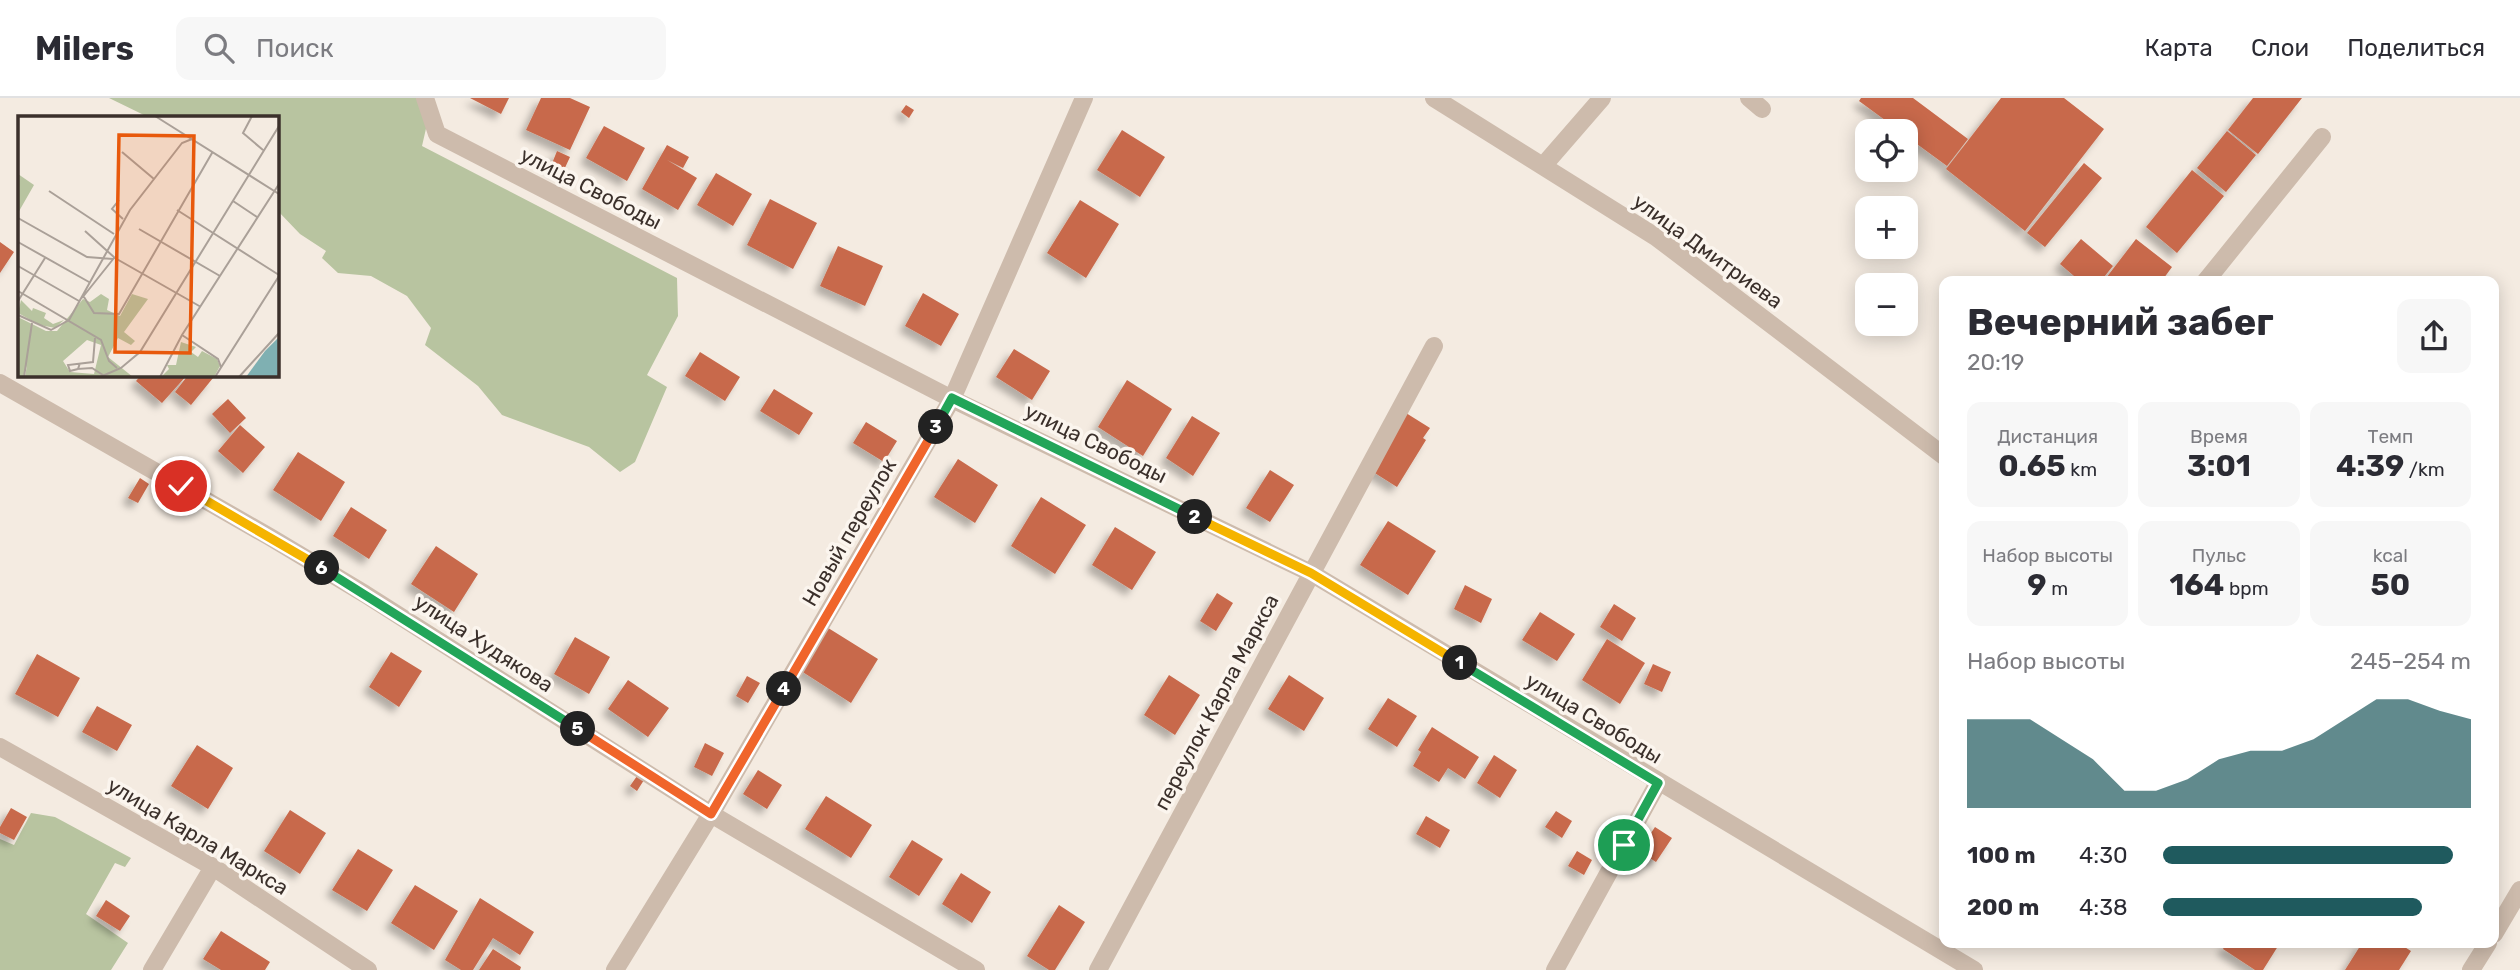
<!DOCTYPE html>
<html lang="ru">
<head>
<meta charset="utf-8">
<style>
  :root { --surface:#fff; --page:#f7f7f7; --text:#2b2b33; --muted:#7c7c81; --line:#e1e1e2; --accent:#1f5a5e }
  body { margin:0; font-family:Rubik,sans-serif; background:var(--page); color:var(--text); height:100vh; display:flex; flex-direction:column; font-size:26px; white-space:nowrap }
  * { box-sizing:border-box; margin:0 }
  p { font-size:23px; color:var(--muted) }
  .icon { flex:none; width:38px; height:38px; fill:none; stroke:currentColor; stroke-width:2; stroke-linecap:round; stroke-linejoin:round }
  .map { position:relative; flex:1; overflow:hidden }
  .panel { position:absolute; left:1939px; top:178px; width:560px; height:672px; display:flex; flex-direction:column; background:var(--surface); border-radius:14px; box-shadow:0 4px 18px #0003 }
  .panel>* { flex:none }
  .controls { position:absolute; left:1855px; top:21px; display:grid; gap:14px }
  .controls a { display:grid; place-items:center; width:63px; height:63px; border-radius:14px; background:var(--surface); box-shadow:0 4px 18px #0003; font-size:35px }
  .pin { position:absolute; display:grid; place-items:center; width:60px; height:60px; color:#fff; margin:-30px; border:4px solid #fff; border-radius:50%; box-shadow:0 2px 7px #0007 }
  .km { position:absolute; width:35px; height:35px; margin:-18px; border-radius:50%; background:#222; color:#fff; font-size:19px; line-height:35px; text-align:center }
  .round { display:grid; place-items:center; flex:none; width:74px; height:74px; border-radius:14px; background:var(--page) }
  .head { display:flex; align-items:center; justify-content:space-between; height:119px; padding:0 28px }
  h1 { font-size:38px; font-weight:700; line-height:52px }
  .figures { display:grid; grid-template-columns:repeat(3,1fr); gap:10px; height:119px; padding:7px 28px }
  .figures div { display:grid; align-content:center; border-radius:14px; background:var(--page); text-align:center }
  .figures b { font-size:30px; font-weight:700 }
  .figures small { font-size:19px; font-weight:400 }
  .figures p { font-size:19px }
  .chart { height:196px; padding:14px 28px }
  .chart p { display:flex; justify-content:space-between }
  .chart svg { width:100%; height:126px; margin-top:7px; fill:var(--accent); opacity:.7 }
  ul { padding:0 28px; list-style:none; font-size:23px }
  li { display:grid; grid-template-columns:112px 84px 1fr; align-items:center; height:52px }
  li i { height:18px; border-radius:9px; background:var(--accent) }
  header { display:flex; align-items:center; gap:42px; box-sizing:border-box; height:98px; padding:0 35px; background:var(--surface); border-bottom:2px solid var(--line) }
  header strong { font-size:33px }
  nav { display:flex; gap:38px; margin-inline-start:auto; font-size:24px }
  .search { width:490px; height:63px; background:var(--page); display:flex; align-items:center; gap:18px; box-sizing:border-box; padding:0 24px; border-radius:14px; color:var(--muted); font-size:26px }
  .map>svg:first-child { display:block }
  .green { fill:#b8c4a0 }
  .building { fill:#c8694b; filter:url(#shadow) }
  .lines { fill:none; stroke-linecap:round; stroke-linejoin:round }
  .minor { stroke:#cdbbac; stroke-width:18 }
  .split-1-casing { stroke:#fff; stroke-width:14 }
  .split-2-casing { stroke:#fff; stroke-width:14 }
  .split-3-casing { stroke:#fff; stroke-width:14 }
  .split-4-casing { stroke:#fff; stroke-width:14 }
  .split-5-casing { stroke:#fff; stroke-width:14 }
  .split-6-casing { stroke:#fff; stroke-width:14 }
  .split-7-casing { stroke:#fff; stroke-width:14 }
  .split-1 { stroke:#22a559; stroke-width:9 }
  .split-2 { stroke:#f5b400; stroke-width:9 }
  .split-3 { stroke:#22a559; stroke-width:9 }
  .split-4 { stroke:#f0652b; stroke-width:9 }
  .split-5 { stroke:#f0652b; stroke-width:9 }
  .split-6 { stroke:#22a559; stroke-width:9 }
  .split-7 { stroke:#f5b400; stroke-width:9 }
  .labels { text-anchor:middle; dominant-baseline:central; stroke-width:7; stroke-linejoin:round; paint-order:stroke }
  .street-label { font-size:21px; fill:#3b302b; stroke:#fbf5ee }
  .inset-road { fill:none; stroke:#aaa098; stroke-width:2 }
  .view { fill:#e8590c; fill-opacity:0.15; stroke:#e8590c; stroke-width:3.5 }
  .inset-edge { fill:none; stroke:#3b302b; stroke-width:3.5 }
</style>
</head>
<body>
<header>
<strong>Milers</strong>
<div class="search"><svg class="icon" aria-label="search" viewBox="0 0 24 24"><circle cx="10" cy="10" r="6"/><path d="M15 15l6 6"/></svg>Поиск</div>
<nav><a>Карта</a><a>Слои</a><a>Поделиться</a></nav>
</header>
<div class="map">
<svg width="2520" height="872" viewBox="0 0 2520 872">
  <defs>
    <filter id="shadow"><feDropShadow dx="-6" dy="6" stdDeviation="3.5" flood-color="#0004"/></filter>
  </defs>
  <rect width="100%" height="100%" fill="#f4ebe1"/>
  <path class="green" d="M109,0H433L422,48L677,180L678,218L647,277L667,289L635,364L620,374L589,349L502,317L478,288L425,247L431,230L407,198L371,178L338,175L322,160L326,153L300,136L277,112L276,19H148Z
    M31,715L55,719L131,760L125,769L115,765L86,816L128,845L111,872H0V741L14,747Z"/>
  <path class="building" d="M470,0H509L501,16Z
    M541,0H570L590,9L570,52L526,32Z
    M1861,0H1913L1968,41L1947,68L1906,38V33H1900L1859,3Z
    M2001,0H2064L2104,31L2025,133L1946,71Z
    M2253,0H2302L2258,56L2228,32Z
    M906,7L914,12L909,20L901,14Z
    M604,28L645,50L627,83L586,60Z
    M1122,32L1165,59L1140,99L1097,72Z
    M2227,33L2256,57L2226,94L2197,70Z
    M667,47L689,59L683,70L667,62L697,80L678,112L642,91Z
    M557,53L570,59L563,74L551,68Z
    M2084,65L2102,80L2045,149L2027,135Z
    M2192,72L2224,98L2177,155L2146,129Z
    M716,75L752,96L733,128L697,107Z
    M770,101L817,125L793,171L747,147Z
    M1080,102L1119,126L1086,180L1047,155Z
    M2081,141L2113,168L2100,184H2081L2060,166Z
    M2136,141L2172,169L2161,184H2103Z
    M0,144L14,154L0,175Z
    M838,148L883,168L865,208L820,188Z
    M923,195L959,216L941,248L905,228Z
    M1014,251L1050,273L1032,302L996,279Z
    M700,254L740,279L725,303L685,278Z
    M142,276H188L162,305L136,283Z
    M189,276H208L213,280L191,307L175,294Z
    M1127,282L1172,311L1143,358L1098,329Z
    M774,291L813,315L799,337L760,313Z
    M228,301L246,320L230,335L212,316Z
    M1406,315L1430,330L1423,340L1426,342L1397,389L1370,372Z
    M1192,318L1220,335L1193,378L1166,360Z
    M866,324L897,343L884,364L853,345Z
    M240,327L265,349L243,375L218,353Z
    M298,354L345,384L321,423L273,392Z
    M958,361L998,387L975,425L934,399Z
    M1270,372L1294,387L1270,424L1246,410Z
    M140,380L149,386L138,405L128,400Z
    M1041,399L1086,427L1055,476L1011,448Z
    M351,409L387,432L369,461L333,438Z
    M1388,423L1436,453L1408,497L1360,467Z
    M1115,429L1156,454L1132,492L1092,467Z
    M436,448L478,476L454,514L411,486Z
    M1465,487L1492,501L1481,525L1454,511Z
    M1217,495L1233,505L1216,533L1200,523Z
    M1614,506L1636,520L1622,543L1600,529Z
    M1540,514L1575,536L1557,563L1522,542Z
    M825,528L878,561L851,605L798,571Z
    M575,539L610,559L589,596L554,576Z
    M1607,541L1645,565L1620,606L1582,582Z
    M391,554L422,573L399,609L369,589Z
    M37,556L80,580L58,619L15,596Z
    M1653,566L1671,574L1662,594L1644,586Z
    M1169,577L1200,597L1175,637L1144,617Z
    M1289,577L1324,600L1304,633L1268,611Z
    M747,578L760,585L748,605L736,598Z
    M628,582L669,610L648,639L608,611Z
    M1388,600L1417,618L1397,649L1368,631Z
    M97,608L132,627L117,653L82,634Z
    M1432,629L1479,659L1465,681L1448,670L1439,684L1413,668L1421,654L1418,652Z
    M705,645L724,655L712,678L694,669Z
    M197,647L233,670L208,711L171,688Z
    M1494,657L1517,672L1500,700L1477,685Z
    M758,672L782,687L767,711L743,696Z
    M637,678L644,682L637,693L630,688Z
    M826,698L872,727L851,760L805,731Z
    M11,710L27,719L14,742L0,735V729Z
    M290,712L326,735L300,776L264,753Z
    M1556,713L1572,723L1562,740L1545,729Z
    M1426,718L1450,732L1440,750L1416,736Z
    M1655,729L1672,740L1656,764L1639,753Z
    M912,742L943,761L919,798L889,779Z
    M358,751L393,772L367,813L332,792Z
    M1577,753L1592,762L1584,777L1568,768Z
    M961,775L991,794L972,825L942,806Z
    M415,787L458,813L434,852L391,825Z
    M480,800L534,834L520,857L493,840L473,872H461L445,862Z
    M106,802L130,818L120,833L96,818Z
    M1059,807L1085,824L1055,872H1049L1027,858Z
    M221,833L270,864L265,872H221L203,861Z
    M2226,845H2280L2263,872H2255L2223,851Z
    M2362,845H2405L2403,848L2411,853L2399,872H2345Z
    M493,851L521,869L520,872H479Z"/>
  <g class="lines">
    <path class="minor" d="M425,0L437,36L952,301L1311,475L1974,872
      M1434,0L1656,139L1944,358
      M1749,0L1762,11
      M1543,68L1602,0
      M2205,184L2322,39
      M0,285L270,439L365,496L711,716L976,872
      M0,649L213,769L368,872
      M2494,836L2520,792
      M152,872L213,769
      M615,872L711,716L952,301L1084,0
      M1098,872L1434,248
      M1555,872L1658,685
      M2471,872L2488,845"/>
  </g>
  <g class="lines">
    <g class="split-1-casing">
      <path id="split-1" d="M1460,565L1658,685L1624,747"/>
    </g>
    <g class="split-2-casing">
      <path id="split-2" d="M1195,419L1311,475L1460,565"/>
    </g>
    <g class="split-3-casing">
      <path id="split-3" d="M936,329L952,300L1195,419"/>
    </g>
    <g class="split-4-casing">
      <path id="split-4" d="M784,591L936,329"/>
    </g>
    <g class="split-5-casing">
      <path id="split-5" d="M578,631L711,716L784,591"/>
    </g>
    <g class="split-6-casing">
      <path id="split-6" d="M322,470L578,631"/>
    </g>
    <g class="split-7-casing">
      <path id="split-7" d="M181,388L322,470"/>
    </g>
    <use href="#split-1" class="split-1"/>
    <use href="#split-2" class="split-2"/>
    <use href="#split-3" class="split-3"/>
    <use href="#split-4" class="split-4"/>
    <use href="#split-5" class="split-5"/>
    <use href="#split-6" class="split-6"/>
    <use href="#split-7" class="split-7"/>
  </g>
  <g class="labels">
    <g class="street-label">
      <text transform="translate(591 90) rotate(27)">улица Свободы</text>
      <text transform="translate(1708 153) rotate(36)">улица Дмитриева</text>
      <text transform="translate(1096 345) rotate(26)">улица Свободы</text>
      <text transform="translate(849 434) rotate(-60)">Новый переулок</text>
      <text transform="translate(484 545) rotate(33)">улица Худякова</text>
      <text transform="translate(1216 604) rotate(-62)">переулок Карла Маркса</text>
      <text transform="translate(1594 620) rotate(31)">улица Свободы</text>
      <text transform="translate(198 738) rotate(31)">улица Карла Маркса</text>
    </g>
  </g>
  <g transform="translate(18 18)">
    <rect width="261" height="261" fill="#f4ebe1"/>
    <path d="M0,58L16,69L0,97ZM83,178L91,183L89,194L102,200L114,178L130,183L106,216L117,225L113,229L100,222L90,241L115,261H7L9,249L5,261H0V201L28,215H39L65,183L72,186ZM69,224L83,229L76,258L52,256L45,245ZM3,184L14,195L15,192L28,197L26,202L35,208L46,204L37,212L22,209L0,197ZM163,226L178,231L173,236L180,241L184,235L199,243L202,250L196,261H143L151,253L149,249H158Z" fill="#b8c4a0" fill-rule="evenodd"/>
    <path d="M261,221V261H228L247,235Z" fill="#7fb0b2"/>
    <path class="inset-road" d="M137,0L261,78M234,0L225,17L245,34M104,36L136,63M31,75L96,118M101,84L94,93L105,103M215,85L239,101M159,94L261,159M0,102L69,141L95,143M121,113L202,160M67,115L97,142L183,191M0,126L71,166M0,150L61,185M0,175L83,224L91,245L99,252M66,181L76,197L101,198L194,37M64,182L96,142M0,185L27,142M0,199L33,214L51,204L112,94L164,27L174,23M164,219L200,243L203,251M62,247L60,253L74,252L88,261M60,253L52,255L50,249L75,246L77,222M6,261L14,207M82,261L103,252L122,236L261,10M142,261L164,219L261,68M197,261L261,160M221,261L261,217"/>
    <path class="view" d="M101,19L176,20L172,237L97,236Z"/>
    <rect width="261" height="261" class="inset-edge"/>
  </g>
</svg>
<div class="controls">
<a><svg class="icon" aria-label="locate" viewBox="0 0 24 24"><circle cx="12" cy="12" r="6"/><path d="M12 2v4M12 18v4M2 12h4M18 12h4"/></svg></a>
<a>+</a>
<a>−</a>
</div>
<div class="pin" style="left:1624px;top:747px;background:#1e9e55"><svg class="icon" aria-label="arrive" viewBox="0 0 24 24"><path d="M6 21V4h12l-3 4 3 4H6"/></svg></div>
<div class="pin" style="left:181px;top:388px;background:#d93025"><svg class="icon" aria-label="check" viewBox="0 0 24 24"><path d="M5 12l5 5 9-10"/></svg></div>
<b class="km" style="left:1460px;top:565px">1</b>
<b class="km" style="left:1195px;top:419px">2</b>
<b class="km" style="left:936px;top:329px">3</b>
<b class="km" style="left:784px;top:591px">4</b>
<b class="km" style="left:578px;top:631px">5</b>
<b class="km" style="left:322px;top:470px">6</b>
<section class="panel">
<div class="head"><div><h1>Вечерний забег</h1><p>20:19</p></div><a class="round"><svg class="icon" aria-label="share" viewBox="0 0 24 24"><path d="M12 15V3M7 8l5-5 5 5M5 13v7h14v-7"/></svg></a></div>
<div class="figures">
<div><p>Дистанция</p><b>0.65<small> km</small></b></div>
<div><p>Время</p><b>3:01</b></div>
<div><p>Темп</p><b>4:39<small> /km</small></b></div>
</div>
<div class="figures">
<div><p>Набор высоты</p><b>9<small> m</small></b></div>
<div><p>Пульс</p><b>164<small> bpm</small></b></div>
<div><p>kcal</p><b>50</b></div>
</div>
<div class="chart"><p><span>Набор высоты</span>245–254 m</p>
<svg viewBox="0 0 160 44" preserveAspectRatio="none"><path d="M0 44V13L10 13L20 13L30 20L40 27L50 38L60 38L70 34L80 27L90 24L100 24L110 20L120 13L130 6L140 6L150 10L160 13V44z"/></svg>
</div>
<ul>
<li><b>100 m</b>4:30<i style="width:94%"></i></li>
<li><b>200 m</b>4:38<i style="width:84%"></i></li>
</ul>
</section>
</div>
</body>
</html>
